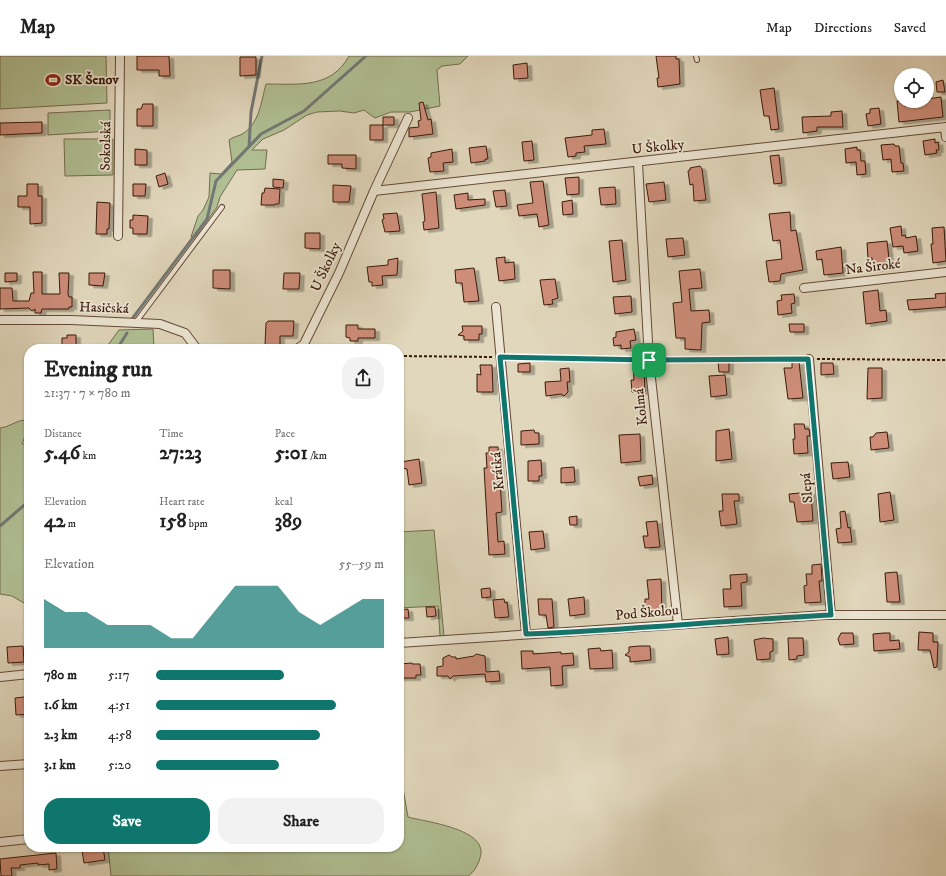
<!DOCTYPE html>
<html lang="en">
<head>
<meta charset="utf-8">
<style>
  :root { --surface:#fff; --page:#f2f2f2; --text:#222; --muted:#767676; --line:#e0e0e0; --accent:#0f766e }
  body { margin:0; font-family:"IM FELL DW Pica",serif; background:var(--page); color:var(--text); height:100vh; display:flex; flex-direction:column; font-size:15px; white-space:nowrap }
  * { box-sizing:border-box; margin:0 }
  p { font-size:13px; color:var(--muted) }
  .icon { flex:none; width:22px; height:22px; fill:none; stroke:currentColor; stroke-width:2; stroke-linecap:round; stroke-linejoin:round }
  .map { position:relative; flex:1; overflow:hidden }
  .side { position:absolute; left:24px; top:288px; width:380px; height:508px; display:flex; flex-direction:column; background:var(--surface); border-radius:16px; box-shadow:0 1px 3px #0004 }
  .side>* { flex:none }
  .buttons { position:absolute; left:894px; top:12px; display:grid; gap:8px }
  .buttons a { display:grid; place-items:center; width:40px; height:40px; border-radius:50%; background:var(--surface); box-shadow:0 1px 3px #0004; font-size:20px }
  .pin { position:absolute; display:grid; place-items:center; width:34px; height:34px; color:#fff; margin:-17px; border-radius:8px; box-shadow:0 2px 6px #0006 }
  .round { display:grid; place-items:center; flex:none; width:42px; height:42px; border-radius:16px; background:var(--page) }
  .overview { display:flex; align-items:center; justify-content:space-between; height:68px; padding:0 20px }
  h1 { font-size:22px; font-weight:800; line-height:30px }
  .figures { display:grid; grid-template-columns:repeat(3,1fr); gap:6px; height:68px; padding:4px 20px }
  .figures div { display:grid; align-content:center }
  .figures b { font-size:20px; font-weight:800 }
  .figures small { font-size:11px; font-weight:400 }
  .figures p { font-size:11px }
  .chart { height:112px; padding:8px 20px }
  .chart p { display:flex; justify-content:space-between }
  .chart svg { width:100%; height:72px; margin-top:4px; fill:var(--accent); opacity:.7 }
  .cta { display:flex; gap:8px; margin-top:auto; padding:8px 20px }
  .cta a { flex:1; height:46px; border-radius:16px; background:var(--accent); color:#fff; font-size:16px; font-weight:800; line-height:46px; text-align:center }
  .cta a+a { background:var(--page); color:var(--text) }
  ul { padding:0 20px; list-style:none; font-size:13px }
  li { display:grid; grid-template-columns:64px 48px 1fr; align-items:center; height:30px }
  li i { height:10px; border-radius:5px; background:var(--accent) }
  header { display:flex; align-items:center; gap:24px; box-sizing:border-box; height:56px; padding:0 20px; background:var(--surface); border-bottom:1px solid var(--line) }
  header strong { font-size:19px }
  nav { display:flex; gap:22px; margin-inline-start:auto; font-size:14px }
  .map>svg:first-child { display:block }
  .green { fill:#b0bf93; stroke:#766c4e }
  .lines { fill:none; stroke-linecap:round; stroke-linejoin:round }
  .stream { stroke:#737874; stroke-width:3 }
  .building { fill:#cd8d79; stroke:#3b1a0a; filter:url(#shadow) }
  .service-casing { stroke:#644936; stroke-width:6 }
  .minor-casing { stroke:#644936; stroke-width:10 }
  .path { stroke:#3b1a0a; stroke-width:2; stroke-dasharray:3 2; stroke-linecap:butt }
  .service { stroke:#ece5d3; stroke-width:4 }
  .minor { stroke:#ece5d3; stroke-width:8 }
  .route-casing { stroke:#fff; stroke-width:8 }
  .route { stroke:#0f766e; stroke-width:5 }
  .labels { text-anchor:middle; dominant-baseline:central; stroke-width:3.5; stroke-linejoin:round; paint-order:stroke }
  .poi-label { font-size:14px; font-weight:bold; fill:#3b1a0a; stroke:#ece5d3; text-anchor:start }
  .street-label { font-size:14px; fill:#3b1a0a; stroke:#ece5d3 }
</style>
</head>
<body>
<header>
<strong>Map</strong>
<nav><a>Map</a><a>Directions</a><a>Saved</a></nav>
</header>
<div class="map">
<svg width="946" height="820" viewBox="0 0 946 820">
  <defs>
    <filter id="shadow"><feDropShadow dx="4.5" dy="2.5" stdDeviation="0" flood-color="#0004"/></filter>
  </defs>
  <rect width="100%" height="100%" fill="#e1d7bc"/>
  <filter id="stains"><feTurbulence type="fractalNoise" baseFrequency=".005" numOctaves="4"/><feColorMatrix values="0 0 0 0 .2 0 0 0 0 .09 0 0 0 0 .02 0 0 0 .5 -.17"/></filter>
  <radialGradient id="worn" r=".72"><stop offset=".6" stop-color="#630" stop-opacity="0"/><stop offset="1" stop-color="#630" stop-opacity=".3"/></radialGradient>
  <path class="green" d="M0,0H106L107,47L0,53Z
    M349,0H468L460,8L442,10L437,14L440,50L410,56H391L375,62L364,54L354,57L340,55L317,56L307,59L284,74L263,83L252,94H267L265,113L237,114L220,141L217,151L195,181H191L198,160L203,154L209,141L210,117L221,118L232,106L229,84C234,80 240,80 244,77C260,65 261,46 266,28C298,28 331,33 349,0Z
    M110,54V75L48,79V57Z
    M64,83H113V119L65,120Z
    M153,273L154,293H105L119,274Z
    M23,364L29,370L22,388H29V550L12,540L0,538V372C9,371 14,366 23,364Z
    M434,474L444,580H440L438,550L399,552V476Z
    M399,710L408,761C426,766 490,773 480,802C478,809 474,816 468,820H111L108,791H399Z"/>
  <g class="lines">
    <path class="stream" d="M249,91L251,56L262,0
      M132,263L207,163L216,125L261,78L304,55L366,0
      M117,293L127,277
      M0,470L29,445"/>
  </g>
  <path class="building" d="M137,0H169L170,20H159V14H137Z
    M656,0H676V3H679L680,28L658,31L657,22H659Z
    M240,1H256V19L240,20Z
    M527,7L528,22L514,23L513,9Z
    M943,24L945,36H937L936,26Z
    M774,32L779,73L771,74L769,60H764L760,34Z
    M941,41L943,61L899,66L897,45H905V50L926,47L927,43Z
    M423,46L428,64L431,63L433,78L409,81V72L419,71L418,65L421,64L419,47Z
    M143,48H153V70H137V53H141Z
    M879,52L881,68L868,70L866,58L870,57V53Z
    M842,55L843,71H817V75L803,77L802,61L831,60V56Z
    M383,61H394V69H383Z
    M42,66V77L0,79V67Z
    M370,69H383V84H370Z
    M604,73L606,88L584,90L585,96L576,97V100L568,101L565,82L592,79V74Z
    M935,83V87L938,86L939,94H936L937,97L925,99L923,85Z
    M532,85L534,104L524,105L522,86Z
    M894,88L895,90H899L901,107H903L904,115L892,116L891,103L883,104L881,89Z
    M486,90L488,103H485V105L471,107L469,92Z
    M857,91V94H860L861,105H865L866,118L857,119L856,106L846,107L845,93Z
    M135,93L147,94V109H135Z
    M452,93L453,106L443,107L444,115L430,116L428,102L431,101V97Z
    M328,99H356V113L342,112V108H328Z
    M779,99L782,127L774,128L770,100Z
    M700,110L702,113L706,144L694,145L693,128L690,129L688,115L690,114V112Z
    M165,117L168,128L159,131L156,120Z
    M579,121V138L567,139L565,122Z
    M273,123L284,124L283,132L273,131Z
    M543,125L549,169L539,171L537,158L519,160L517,149L533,147L530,126Z
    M664,126L666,144L649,146L646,128Z
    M27,128H38V140H42V167L30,168V151H18V140H27Z
    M133,128H146L145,140H133Z
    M333,129L351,130L349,146H333Z
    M615,131L616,148L601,149L599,132Z
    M265,132L280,133L279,148H275V149H261L262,137H264Z
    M505,134L507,150L496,151L493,135Z
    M436,136L439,172L424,174L423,166L425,165L422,138Z
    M468,137V144L485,143V149L456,153L454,139Z
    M572,144L573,158L563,159L562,146Z
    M97,146L110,147L109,173H107V178H96Z
    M790,156L791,175L796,174L803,214L781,218L780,225L769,226L766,205L782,203L780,184L773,185L769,158Z
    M397,157L400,175L385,176L382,164L384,163L383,158Z
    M133,159L148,160L147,178H133V172H130V164H133Z
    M901,170L902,180L905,179L906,182L916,180L918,195L904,197L903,190L893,191L890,172Z
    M944,171L946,205L933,207L931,188H933L932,172Z
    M305,177H320V193L305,192Z
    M683,182L685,199L668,201L666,183Z
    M622,184L626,224L613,226L609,185Z
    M887,185L890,211L873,213L872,202H868L867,187Z
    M841,191L843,217L824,219L822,203L817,204L816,195Z
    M505,201V207L514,206L515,223L499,225L496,202Z
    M398,202L397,219L382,220L383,229L372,230V226H369L367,211L388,209V204Z
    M474,212L479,245L464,246L462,227H456L455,214Z
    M700,213L702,232L689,233L691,255L709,254L710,266L702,267L701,294L685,293V282H676L673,247L682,246L679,215Z
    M213,214H230V233L213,232Z
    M33,216H42V238H60L59,217H69L68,238L69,241H72V251H69V253H42L41,257H35V253L32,255L29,252L0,253V232H12L13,245H29L31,237H34Z
    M5,217H17V225L5,226Z
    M89,217H105L103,230L89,229Z
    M284,217H300L299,233H283Z
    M555,223L558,242L552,244L553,248L544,249L540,224Z
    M878,234L880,255L886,254L887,265L866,268L863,236Z
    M946,237V251L909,254L907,244L936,242L935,238Z
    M794,238L795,247L791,248L792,257L778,259L777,245L782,244L781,239Z
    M631,240L632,256L615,258L613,241Z
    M268,265H294L293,280H280V289H265L266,267Z
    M789,268H804V276H790Z
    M346,269H358V273H375V282H358V285H350V282L346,281Z
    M462,270H482V278H479V284H464V280L458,279L463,275Z
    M634,273L636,284L630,285L631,292L621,293V289L614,290L613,282L616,281V276Z
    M67,279H76V293H62V282H67Z
    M729,305V316H719L718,306Z
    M799,306L803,342L788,343L784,312H792V307Z
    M530,307V316H518V308Z
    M821,307H833L834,318L821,319Z
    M480,309H492L493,336H477V318L481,319Z
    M633,310H644L645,336H632L631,324H634Z
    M569,312L570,326H567L568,336L564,340L561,338L546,340L545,326L561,325L560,313Z
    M868,312H882V342L867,343Z
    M725,319L727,339L711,341L709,320Z
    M794,368H804L805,373H809L810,380H807L808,397L794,398L793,383H795Z
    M729,373L732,403L716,405V375Z
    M534,374L535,377H539V388L521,389V375Z
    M887,376L889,392L871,394L870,381H873L876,377Z
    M640,378L641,405L621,407L619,379Z
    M489,391H498L502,456L496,457L498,486L504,485L505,498L489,499L484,412H487L486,397H489Z
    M419,403L422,427L409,429L407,413L402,412L401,406Z
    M541,404L542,420H539V425H528V405Z
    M848,406L850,421L833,423L831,407Z
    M574,411L575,426L561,427V412Z
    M652,419L653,428L640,430L638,421Z
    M811,436L813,465L797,466L794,446H790L789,438Z
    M890,436L894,464L880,466L878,438Z
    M722,438H739V445H734L737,468L721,470L719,455H723Z
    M845,455L848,472L850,471L852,486L838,487L836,473L841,472L840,456Z
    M577,460V469H570L569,461Z
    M657,465L660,491L645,492L643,480H648L646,466Z
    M543,475L545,492L531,494L529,476Z
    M821,508L822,525H819L821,546L805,547L804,530L807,529L806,518H812V509Z
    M897,516L900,546H887L885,517Z
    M747,518V526L741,527L742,550L724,551L723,533H731L730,519Z
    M661,523L662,554L645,555V543H649L647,524Z
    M490,532L491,541L482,542L481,533Z
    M584,541L585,558L570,560L568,543Z
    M504,543L505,547L507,546L509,561L495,562L493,544Z
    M538,543H552L554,571L548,572L546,559H539Z
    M426,551H435L436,560L427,561Z
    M408,553L409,562H400L399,554Z
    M919,576L933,577V586H938L937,611L934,612L930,594H918Z
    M841,577H853L854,588L840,589L838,583Z
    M884,577H890V585L899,584L900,593L874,595L873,578Z
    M728,581L729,598L717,599L715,583Z
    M763,582L773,583V595L770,596V603L757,604L754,584Z
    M788,582H803L804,599L797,600V603L789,604Z
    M23,590L24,606L8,607L7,591Z
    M639,590H650L651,604L630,606V601L625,599L629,596V591Z
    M600,592L601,595L612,594L613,612L590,613L588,593Z
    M521,595H533V598L561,596V598L573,597L574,609L562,610L563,629L551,630L550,611L522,613Z
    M476,598L485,600L486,616L499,615L500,625L486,626L485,618L453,620L450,623L448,620H437V611L443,610V602L449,599L452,601H456V603L474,600Z
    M412,607V608H420L421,619H416V622H399V608Z
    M24,641L25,643H28L29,658L16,659L15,642Z
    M90,791H103L105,804L84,807L82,794L91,793Z
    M56,797L57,813L49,814V808L38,809V807L20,809V812H11L12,820H1L0,803Z"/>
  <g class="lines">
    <g class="service-casing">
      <path id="service" d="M696,0L697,4
        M136,266L222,151"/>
    </g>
    <g class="minor-casing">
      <path id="minor" d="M945,71L946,81
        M638,107L649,304L678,568
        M374,135L408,62
        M118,180L120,0
        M804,232L946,216
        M496,251L526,578
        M0,264H71L160,268L185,277L197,293
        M297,293L304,288L339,217L374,135L946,71
        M809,303L831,559
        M399,587L825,559H946
        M0,621L29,618
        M0,710L29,708
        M0,786L29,783"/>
    </g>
    <path class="path" d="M399,300L493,301
      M509,301L641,303
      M657,303H801
      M817,303L946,304"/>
    <use href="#service" class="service"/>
    <use href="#minor" class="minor"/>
  </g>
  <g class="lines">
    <g class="route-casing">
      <path id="route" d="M500,301L649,304L808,303L831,559C729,564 628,574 526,578Z"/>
    </g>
    <use href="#route" class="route"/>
  </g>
  <defs>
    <g id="stadium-bare" transform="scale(1.2)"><path d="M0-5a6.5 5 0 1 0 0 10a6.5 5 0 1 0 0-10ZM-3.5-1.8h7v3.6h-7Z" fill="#8f2418" stroke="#ece5d3" stroke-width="2.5" paint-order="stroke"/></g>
  </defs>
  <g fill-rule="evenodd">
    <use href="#stadium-bare" x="53" y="24"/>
  </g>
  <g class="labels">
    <g class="poi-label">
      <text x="65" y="24">SK Šenov</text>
    </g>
    <g class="street-label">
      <text transform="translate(106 90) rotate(-89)">Sokolská</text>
      <text transform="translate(658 91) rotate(-6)">U Školky</text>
      <text transform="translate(326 211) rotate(-65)">U Školky</text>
      <text transform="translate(873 211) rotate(-7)">Na Široké</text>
      <text transform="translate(104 252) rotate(2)">Hasičská</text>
      <text transform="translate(641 351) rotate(-96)">Kolmá</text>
      <text transform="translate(498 415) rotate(-95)">Krátká</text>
      <text transform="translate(807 432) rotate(-95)">Slepá</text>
      <text transform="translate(647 557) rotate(-5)">Pod Školou</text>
    </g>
  </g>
  <rect width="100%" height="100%" filter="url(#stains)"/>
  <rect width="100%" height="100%" fill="url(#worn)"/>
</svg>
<div class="buttons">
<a><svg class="icon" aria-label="locate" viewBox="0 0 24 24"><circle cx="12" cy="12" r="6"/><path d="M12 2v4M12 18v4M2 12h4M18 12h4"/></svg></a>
</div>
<div class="pin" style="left:649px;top:304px;background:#1e9e55"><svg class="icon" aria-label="arrive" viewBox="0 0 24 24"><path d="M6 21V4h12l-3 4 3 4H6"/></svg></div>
<section class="side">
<div class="overview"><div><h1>Evening run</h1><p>21:37 · 7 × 780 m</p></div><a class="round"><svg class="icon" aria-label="share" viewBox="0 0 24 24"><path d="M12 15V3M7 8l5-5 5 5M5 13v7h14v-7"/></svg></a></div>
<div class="figures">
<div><p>Distance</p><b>5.46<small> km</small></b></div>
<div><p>Time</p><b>27:23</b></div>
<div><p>Pace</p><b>5:01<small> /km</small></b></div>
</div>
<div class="figures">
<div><p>Elevation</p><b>42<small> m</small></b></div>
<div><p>Heart rate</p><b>158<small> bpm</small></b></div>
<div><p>kcal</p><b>389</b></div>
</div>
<div class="chart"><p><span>Elevation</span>55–59 m</p>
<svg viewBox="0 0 160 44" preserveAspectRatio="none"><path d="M0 44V14L10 22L20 22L30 30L40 30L50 30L60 38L70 38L80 22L90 6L100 6L110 6L120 22L130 30L140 22L150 14L160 14V44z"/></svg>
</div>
<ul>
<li><b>780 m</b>5:17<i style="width:56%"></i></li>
<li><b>1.6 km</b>4:51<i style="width:79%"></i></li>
<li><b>2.3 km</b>4:58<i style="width:72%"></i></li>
<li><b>3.1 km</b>5:20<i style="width:54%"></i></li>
</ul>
<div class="cta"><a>Save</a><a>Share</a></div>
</section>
</div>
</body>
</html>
